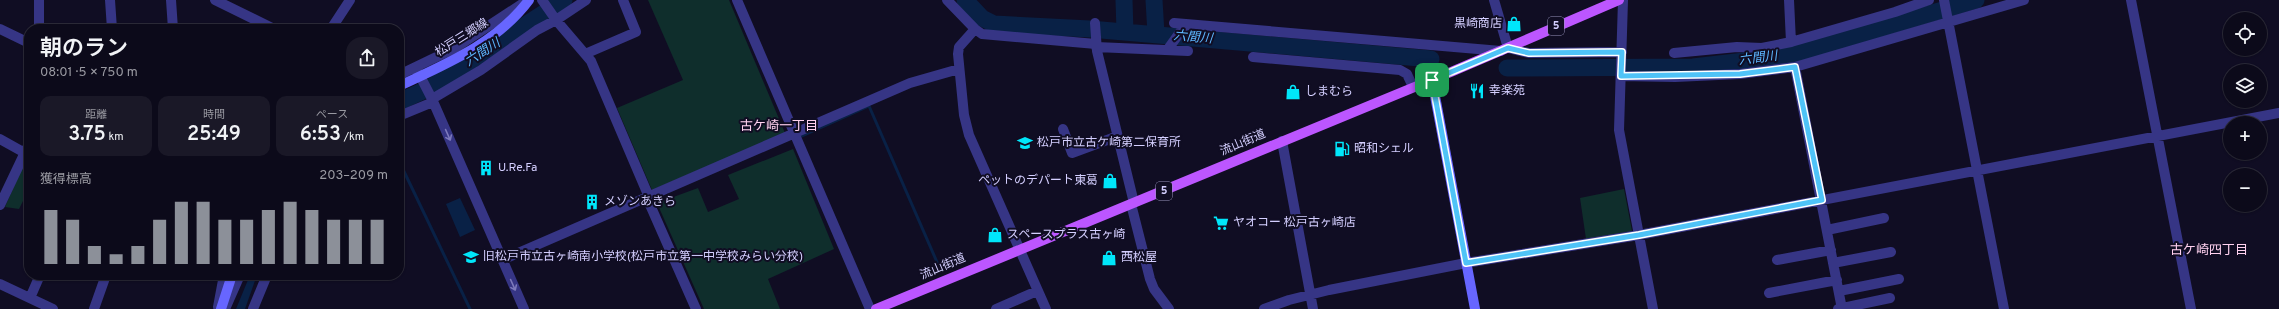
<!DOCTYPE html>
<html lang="ja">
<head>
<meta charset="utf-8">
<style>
  :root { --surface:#0c0a1a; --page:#1a1827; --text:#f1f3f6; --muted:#9a9aa2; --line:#2c2b39; --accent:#8c9099 }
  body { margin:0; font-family:Overpass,"Noto Sans JP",sans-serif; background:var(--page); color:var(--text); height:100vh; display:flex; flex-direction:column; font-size:15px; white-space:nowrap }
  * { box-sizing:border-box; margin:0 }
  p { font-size:13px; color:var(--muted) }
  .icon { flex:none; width:22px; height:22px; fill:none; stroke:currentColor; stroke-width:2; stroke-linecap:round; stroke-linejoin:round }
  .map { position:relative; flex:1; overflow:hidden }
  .sheet { position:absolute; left:24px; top:24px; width:380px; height:256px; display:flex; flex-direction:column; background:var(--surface); border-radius:16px; box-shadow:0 1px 3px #0004,0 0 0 1px var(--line) }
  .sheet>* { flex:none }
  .tools { position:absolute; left:2223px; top:12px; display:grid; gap:8px }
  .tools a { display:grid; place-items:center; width:44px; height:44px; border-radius:50%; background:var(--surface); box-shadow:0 1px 3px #0004,0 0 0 1px var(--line); font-size:20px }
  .pin { position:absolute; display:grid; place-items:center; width:34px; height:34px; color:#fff; margin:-17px; border-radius:8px; box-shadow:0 2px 6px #0006 }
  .round { display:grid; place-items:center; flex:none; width:42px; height:42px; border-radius:16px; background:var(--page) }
  .head { display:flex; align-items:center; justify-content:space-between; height:68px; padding:0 16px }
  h1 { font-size:22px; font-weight:600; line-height:30px }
  .metrics { display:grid; grid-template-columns:repeat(3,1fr); gap:6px; height:68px; padding:4px 16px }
  .metrics div { display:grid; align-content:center; border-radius:10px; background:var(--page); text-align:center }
  .metrics b { font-size:20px; font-weight:600 }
  .metrics small { font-size:11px; font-weight:400 }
  .metrics p { font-size:11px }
  .chart { height:112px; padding:8px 16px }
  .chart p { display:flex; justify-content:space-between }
  .chart svg { width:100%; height:72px; margin-top:4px; stroke:var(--accent); stroke-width:6 }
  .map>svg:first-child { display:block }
  .green { fill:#0f2e2c }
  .water { fill:#092146 }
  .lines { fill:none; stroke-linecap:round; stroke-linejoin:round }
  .stream { stroke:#092146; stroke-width:3 }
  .river { stroke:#092146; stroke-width:17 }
  .street { stroke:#363585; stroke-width:10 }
  .secondary { stroke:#6766ff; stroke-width:10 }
  .primary { stroke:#bc56ff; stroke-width:10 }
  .oneway { stroke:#7d7abc }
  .route-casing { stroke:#fff; stroke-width:8 }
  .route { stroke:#4fc3f7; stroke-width:5 }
  .labels { text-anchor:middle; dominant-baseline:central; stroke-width:4; stroke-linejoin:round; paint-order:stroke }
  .shield { fill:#100d23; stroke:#9995bd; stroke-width:1 }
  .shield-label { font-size:11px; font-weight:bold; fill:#d4cfff }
  .poi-label { font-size:12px; fill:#d4cfff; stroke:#100d23; text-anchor:start }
  .street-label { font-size:12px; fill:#d4cfff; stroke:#100d23 }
  .water-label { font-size:13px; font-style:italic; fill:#5db7ff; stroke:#100d23 }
  .neighbourhood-label { font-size:13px; fill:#ffd1ef; stroke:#100d23 }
</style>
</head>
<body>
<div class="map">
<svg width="2279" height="309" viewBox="0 0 2279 309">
  <rect width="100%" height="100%" fill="#100d23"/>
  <path class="green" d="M648,0H729L785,133L652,190L617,108L683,80Z
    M793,149L834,249L768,279L780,309H704L657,203L698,188L708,212L739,199L728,175Z
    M29,163V189L19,209L5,207L23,165Z
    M1624,189L1632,231L1586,239L1580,198Z"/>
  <path class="water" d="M435,79L439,86L399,107V98Z
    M460,198L475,230L460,237L446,204Z
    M250,275H257L245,309H236Z"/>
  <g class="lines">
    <path class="stream" d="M802,136L869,106L940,269
      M399,161L470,309"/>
    <path class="river" d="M965,0L982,18L994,24L1090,29L1431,59
      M1124,0L1125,32
      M1154,0L1156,34
      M1507,68L1693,67L1788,56L1976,0
      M399,102L429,88L564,0"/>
    <path class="street" d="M110,0L112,29
      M171,0L173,29
      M215,0L274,29
      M542,0L556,20L586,0
      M737,0L870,309
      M947,0L975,29L982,34L1096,44
      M1494,0L1508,48L1529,53L1622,52
      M1623,0L1619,130L1653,309
      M1944,0L2004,309
      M2131,0L2191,309
      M1095,23L1097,51L1134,203
      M1174,23L1501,51
      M0,29L29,43
      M39,29V0
      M331,29L350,0
      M975,29L959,47L958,54L964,115L969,135L1046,309
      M1791,42L1895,12L1929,0
      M1096,47L1188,51
      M1168,49L1186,24
      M1674,53L1737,47L1762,48L1791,42L1789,0
      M585,54L636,32L623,0
      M1253,57L1400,70L1407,74L1413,87
      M1795,67L1842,309
      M416,68L432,99L524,309
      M399,75L455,48L525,2
      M1621,76L1675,77L1740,74L1795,67L2024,0
      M432,99L481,70L537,30L556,20L591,61L649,197
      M399,116L433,102
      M1063,129L1072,153L1118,136
      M0,139L25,153
      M1282,141L1313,309
      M647,198L696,309
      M1131,204L1150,279L1154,289L1169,309
      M0,205L29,144
      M1827,230L1884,218
      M502,260L910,83L959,69
      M1777,260L1831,250
      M1833,263L1891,252
      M0,284L53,309
      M1839,291L1899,279
      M1769,293L1837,280
      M30,298L40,275
      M218,307L224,275
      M94,309L106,275
      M225,309L240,275
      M253,309L267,275
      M996,309L1037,291
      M1264,309L1289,300L1329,290L1466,263L1639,235L2279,113
      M1838,309L1890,298"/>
    <path class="secondary" d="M1432,80L1475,309
      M399,86C446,64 497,43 529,0
      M221,309L232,275"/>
    <path class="primary" d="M876,309L1451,72L1619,0"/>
  </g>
  <defs><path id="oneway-shaft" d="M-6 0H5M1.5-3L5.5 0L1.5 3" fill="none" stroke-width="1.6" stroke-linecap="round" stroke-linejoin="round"/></defs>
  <g class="oneway">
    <use href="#oneway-shaft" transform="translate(448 135) rotate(66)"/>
    <use href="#oneway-shaft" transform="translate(513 285) rotate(66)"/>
  </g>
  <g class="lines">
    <g class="route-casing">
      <path id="route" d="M1508,48L1529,53L1622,52L1621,76L1740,74L1795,67L1822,200L1639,235L1466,263L1432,80Z"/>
    </g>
    <use href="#route" class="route"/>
  </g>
  <defs>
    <g id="shop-bare" transform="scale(1.2)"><path d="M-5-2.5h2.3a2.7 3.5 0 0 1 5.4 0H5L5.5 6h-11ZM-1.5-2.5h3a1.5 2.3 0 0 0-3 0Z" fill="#00e6fa" stroke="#100d23" stroke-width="2.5" paint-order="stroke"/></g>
    <g id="restaurant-bare" transform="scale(1.2)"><path d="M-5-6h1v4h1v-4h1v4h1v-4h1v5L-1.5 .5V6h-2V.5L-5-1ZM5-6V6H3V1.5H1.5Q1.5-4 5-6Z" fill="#00e6fa" stroke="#100d23" stroke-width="2.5" paint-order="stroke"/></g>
    <g id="school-bare" transform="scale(1.2)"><path d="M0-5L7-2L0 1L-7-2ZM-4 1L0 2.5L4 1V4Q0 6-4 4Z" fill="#00e6fa" stroke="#100d23" stroke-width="2.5" paint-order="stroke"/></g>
    <g id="fuel-bare" transform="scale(1.2)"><path d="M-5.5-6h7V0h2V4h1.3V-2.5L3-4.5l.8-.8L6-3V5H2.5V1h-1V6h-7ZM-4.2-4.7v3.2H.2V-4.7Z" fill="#00e6fa" stroke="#100d23" stroke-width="2.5" paint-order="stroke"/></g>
    <g id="building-bare" transform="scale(1.2)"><path d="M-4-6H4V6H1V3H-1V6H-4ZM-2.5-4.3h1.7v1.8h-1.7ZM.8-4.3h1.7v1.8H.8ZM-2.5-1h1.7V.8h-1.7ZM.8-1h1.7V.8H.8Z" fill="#00e6fa" stroke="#100d23" stroke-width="2.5" paint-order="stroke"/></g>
    <g id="supermarket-bare" transform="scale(1.2)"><path d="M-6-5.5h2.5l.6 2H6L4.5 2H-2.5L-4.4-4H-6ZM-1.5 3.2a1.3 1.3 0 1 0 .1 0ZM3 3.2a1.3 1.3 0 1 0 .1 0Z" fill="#00e6fa" stroke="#100d23" stroke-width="2.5" paint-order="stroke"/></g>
  </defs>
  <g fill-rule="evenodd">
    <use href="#shop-bare" x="1514" y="24"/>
    <use href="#restaurant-bare" x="1477" y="91"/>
    <use href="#shop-bare" x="1293" y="92"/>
    <use href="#school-bare" x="1025" y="143"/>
    <use href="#fuel-bare" x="1342" y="149"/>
    <use href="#building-bare" x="486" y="168"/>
    <use href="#shop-bare" x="1110" y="181"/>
    <use href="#building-bare" x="592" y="202"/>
    <use href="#supermarket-bare" x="1221" y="223"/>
    <use href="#shop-bare" x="995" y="235"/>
    <use href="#school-bare" x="471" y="257"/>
    <use href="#shop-bare" x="1109" y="258"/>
  </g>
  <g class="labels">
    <g class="shield">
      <rect x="1548" y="17" width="16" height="18" rx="3"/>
      <rect x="1156" y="182" width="16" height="18" rx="3"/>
    </g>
    <g class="shield-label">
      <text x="1556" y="26">5</text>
      <text x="1164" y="191">5</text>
    </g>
    <g class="poi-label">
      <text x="1502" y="24" text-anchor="end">黒崎商店</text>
      <text x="1489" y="91">幸楽苑</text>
      <text x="1305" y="92">しまむら</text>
      <text x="1037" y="143">松戸市立古ケ崎第二保育所</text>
      <text x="1354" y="149">昭和シェル</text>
      <text x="498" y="168">U.Re.Fa</text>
      <text x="1098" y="181" text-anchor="end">ペットのデパート東葛</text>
      <text x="604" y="202">メゾンあきら</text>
      <text x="1233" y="223">ヤオコー 松戸古ヶ崎店</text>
      <text x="1007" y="235">スペースプラス古ヶ崎</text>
      <text x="483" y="257">旧松戸市立古ヶ崎南小学校(松戸市立第一中学校みらい分校)</text>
      <text x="1121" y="258">西松屋</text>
    </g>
    <g class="street-label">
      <text transform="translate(462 38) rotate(-32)">松戸三郷線</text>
      <text transform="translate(1243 143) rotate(-23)">流山街道</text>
      <text transform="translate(943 267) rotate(-23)">流山街道</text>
    </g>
    <g class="water-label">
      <text transform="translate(1193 38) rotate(5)">六間川</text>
      <text transform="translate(483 53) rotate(-33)">六間川</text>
      <text transform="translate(1758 59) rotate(-7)">六間川</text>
    </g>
    <g class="neighbourhood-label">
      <text x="779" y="127">古ケ崎一丁目</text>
      <text x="2209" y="251">古ケ崎四丁目</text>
    </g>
  </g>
</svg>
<div class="tools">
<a><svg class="icon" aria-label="locate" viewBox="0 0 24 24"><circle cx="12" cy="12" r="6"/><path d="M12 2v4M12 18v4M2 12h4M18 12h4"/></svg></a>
<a><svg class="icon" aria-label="layers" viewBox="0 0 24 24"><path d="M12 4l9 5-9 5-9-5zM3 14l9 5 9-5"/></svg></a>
<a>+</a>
<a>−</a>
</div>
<div class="pin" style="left:1432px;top:80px;background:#1e9e55"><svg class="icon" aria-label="arrive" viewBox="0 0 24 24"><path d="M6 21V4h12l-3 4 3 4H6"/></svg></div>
<section class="sheet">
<div class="head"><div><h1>朝のラン</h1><p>08:01 · 5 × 750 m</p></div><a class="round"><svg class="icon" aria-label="share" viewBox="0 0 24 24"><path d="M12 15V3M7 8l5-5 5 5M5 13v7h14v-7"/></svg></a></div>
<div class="metrics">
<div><p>距離</p><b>3.75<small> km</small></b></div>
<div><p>時間</p><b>25:49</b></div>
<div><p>ペース</p><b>6:53<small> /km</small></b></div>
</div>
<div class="chart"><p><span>獲得標高</span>203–209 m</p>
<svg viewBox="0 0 160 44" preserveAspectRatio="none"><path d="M5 44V11M15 44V17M25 44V33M35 44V38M45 44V33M55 44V17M65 44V6M75 44V6M85 44V17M95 44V17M105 44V11M115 44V6M125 44V11M135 44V17M145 44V17M155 44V17"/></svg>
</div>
</section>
</div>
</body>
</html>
